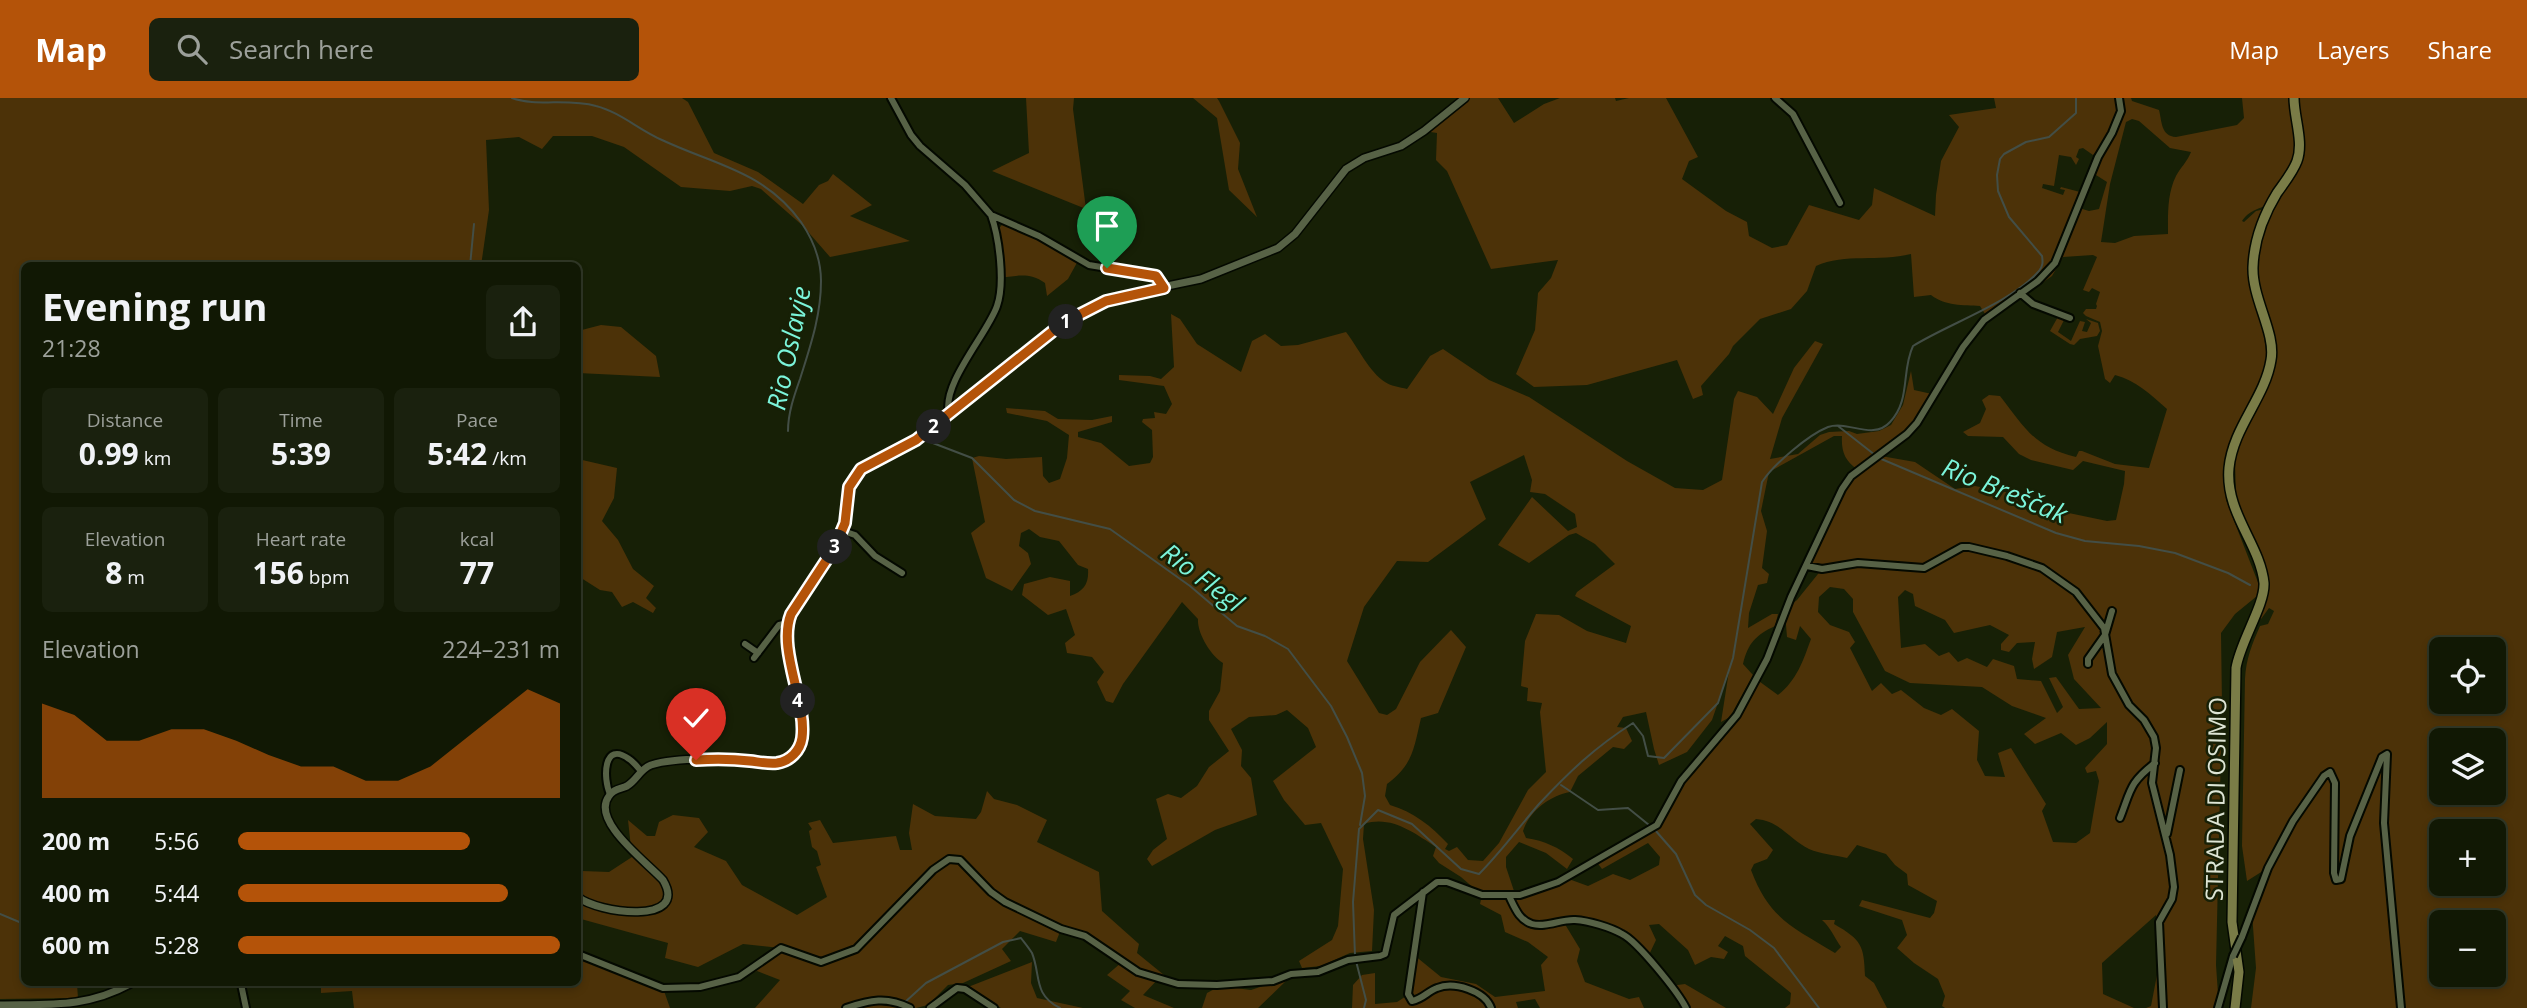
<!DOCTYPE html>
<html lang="en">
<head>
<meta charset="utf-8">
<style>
  :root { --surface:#111804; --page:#1a210e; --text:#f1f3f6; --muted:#9ca09a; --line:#303726; --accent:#b45309 }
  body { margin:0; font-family:"Open Sans",sans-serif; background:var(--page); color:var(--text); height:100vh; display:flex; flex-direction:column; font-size:26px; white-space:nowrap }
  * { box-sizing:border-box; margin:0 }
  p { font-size:23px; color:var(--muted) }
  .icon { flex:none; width:38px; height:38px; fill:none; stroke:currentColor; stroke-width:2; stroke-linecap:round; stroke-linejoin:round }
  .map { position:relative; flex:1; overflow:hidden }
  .details { position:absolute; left:21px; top:164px; width:560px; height:724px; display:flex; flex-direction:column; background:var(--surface); border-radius:10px; box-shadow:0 4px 10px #0003,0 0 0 2px var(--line) }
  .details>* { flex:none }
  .fabs { position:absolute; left:2429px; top:539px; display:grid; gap:14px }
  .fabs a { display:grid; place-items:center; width:77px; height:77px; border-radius:10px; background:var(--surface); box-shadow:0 4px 10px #0003,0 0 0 2px var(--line); font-size:35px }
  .pin { position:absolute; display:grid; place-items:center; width:60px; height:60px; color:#fff; margin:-72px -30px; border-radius:50% 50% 50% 0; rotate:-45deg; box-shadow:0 0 7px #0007 }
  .pin .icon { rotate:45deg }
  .km { position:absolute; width:35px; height:35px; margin:-18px; border-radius:50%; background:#222; color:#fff; font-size:19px; line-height:35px; text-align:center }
  .round { display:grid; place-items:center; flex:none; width:74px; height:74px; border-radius:10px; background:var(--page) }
  .head { display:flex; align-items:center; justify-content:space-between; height:119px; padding:0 21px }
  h1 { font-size:38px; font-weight:700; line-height:52px }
  .metrics { display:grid; grid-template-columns:repeat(3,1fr); gap:10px; height:119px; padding:7px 21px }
  .metrics div { display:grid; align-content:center; border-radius:10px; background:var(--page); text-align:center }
  .metrics b { font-size:30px; font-weight:700 }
  .metrics small { font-size:19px; font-weight:400 }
  .metrics p { font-size:19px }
  .chart { height:196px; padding:14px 21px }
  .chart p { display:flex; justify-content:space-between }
  .chart svg { width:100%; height:126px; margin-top:7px; fill:var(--accent); opacity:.7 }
  ul { padding:0 21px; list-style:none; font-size:23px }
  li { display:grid; grid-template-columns:112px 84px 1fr; align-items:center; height:52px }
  li i { height:18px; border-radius:9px; background:var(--accent) }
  header { display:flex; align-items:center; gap:42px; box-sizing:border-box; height:98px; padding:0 35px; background:var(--accent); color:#fff }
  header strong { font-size:33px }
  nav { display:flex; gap:38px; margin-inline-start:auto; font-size:24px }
  .search { width:490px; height:63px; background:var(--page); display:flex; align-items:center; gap:18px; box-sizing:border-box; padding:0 24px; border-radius:10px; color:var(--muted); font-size:26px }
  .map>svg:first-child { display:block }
  .green { fill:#4c3208; fill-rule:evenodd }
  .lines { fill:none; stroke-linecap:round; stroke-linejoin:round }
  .stream { stroke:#434e46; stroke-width:2 }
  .minor-casing { stroke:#040900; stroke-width:10 }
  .tertiary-casing { stroke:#040900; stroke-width:10 }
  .secondary-casing { stroke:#040900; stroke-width:12 }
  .minor { stroke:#576246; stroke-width:6 }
  .tertiary { stroke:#576246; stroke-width:7 }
  .secondary { stroke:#7a7c47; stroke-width:9 }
  .minor-bridge-casing { stroke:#040900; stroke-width:10; stroke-linecap:butt }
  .minor-bridge { stroke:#576246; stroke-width:6 }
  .route-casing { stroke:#fff; stroke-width:14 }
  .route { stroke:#b45309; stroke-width:9 }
  .labels { text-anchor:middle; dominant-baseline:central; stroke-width:5; stroke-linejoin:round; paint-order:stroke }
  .street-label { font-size:24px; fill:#dee5d5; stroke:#172006 }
  .water-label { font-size:26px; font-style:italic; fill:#7bf4da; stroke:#172006 }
</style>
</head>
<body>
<header>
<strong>Map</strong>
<div class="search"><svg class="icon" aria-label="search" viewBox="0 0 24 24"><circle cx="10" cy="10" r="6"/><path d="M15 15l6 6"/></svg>Search here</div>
<nav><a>Map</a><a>Layers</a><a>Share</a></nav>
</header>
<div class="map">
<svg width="2527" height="910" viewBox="0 0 2527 910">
  <rect width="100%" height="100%" fill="#172006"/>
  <path class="green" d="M0,0H682L688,4L714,55L758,74L803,106L819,87L828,83L833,76L872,107L850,118L910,143L830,159L803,128L761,91L752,88L730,93L681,89L624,49L592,38H553L542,51L519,39L486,42L489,112L481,168H24V886H77L78,900L0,901Z
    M1026,0H1074L1073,11L1086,111L992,73L1029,55Z
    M1193,0H1217L1219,3L1240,45L1238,71L1257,119L1229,92L1217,20Z
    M1465,0H1498L1514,25L1544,6L1560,0H1615L1616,3L1629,0H1666L1698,59L1689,63L1682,81L1726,113L1747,124L1749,138L1772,150L1787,147L1809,107L1859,122L1872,107L1874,90L1935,118L1936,97L1941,63L1959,29L1949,17L1996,10L1994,0H2118C2116,22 2110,42 2093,57L2083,50L2079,51L2076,59L2079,61L2076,67L2071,59L2059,57L2054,88L2043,86L2042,90L2063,97L2065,92L2060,91L2061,89L2080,94L2060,149L2049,169L1991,212L1985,216L1980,208C1963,207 1945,208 1931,197L1914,199L1911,156C1879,164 1845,155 1816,168L1807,193L1791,211L1760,221L1733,248L1729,256L1701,288L1703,297L1693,301L1677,262L1587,287L1534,289L1516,276L1535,232L1538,195L1551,180L1558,162L1491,171L1447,73L1436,62L1437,35L1424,33Z
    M2122,0H2131L2132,3L2159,12C2162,24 2161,38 2176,39L2237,27L2244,20L2242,0H2290C2291,17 2296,34 2296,50C2296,65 2278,94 2268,105C2261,112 2251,110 2242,123L2244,124L2256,113L2265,111L2249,166V184L2264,238L2267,260L2264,276L2234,332L2224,366L2226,402L2259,487L2257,498L2235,516L2221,535L2222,607L2216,867L2219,910H2146L2151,908L2161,856L2156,817L2102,865L2103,896L2134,910H1945L1942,908L1945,898L1938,881L1914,865L1897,850L1907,837L1902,822L1859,808L1862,802L1930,820L1934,815L1937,803L1908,787L1907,776L1895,767L1886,756L1857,747L1847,760C1835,757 1820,756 1809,751C1789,741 1780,723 1756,721L1750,726L1773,752L1767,761L1754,766L1751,772C1770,822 1793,829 1835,855L1841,849C1834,839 1831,830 1822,822H1835L1834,826C1862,842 1864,848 1865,878L1874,885L1887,910H1785L1790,906L1791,895L1745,858L1743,848L1725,838L1718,848L1728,854L1724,861L1711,859L1695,867L1688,852L1659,826L1649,827L1656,842L1647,861L1624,836L1579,822L1563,823L1580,851L1577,863L1585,884L1629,901L1639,899L1644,910H1540L1535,901L1516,904L1518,910H1352L1353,887L1362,877L1375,875V906L1397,904L1408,897L1414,857L1441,879L1476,886L1495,899L1545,893L1541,867L1548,859L1528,844L1505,834L1501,817L1480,806L1482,797L1509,798L1566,780L1588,788L1613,776L1630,782L1659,767L1660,759L1648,745L1602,771L1596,763L1657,727L1681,683L1737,617L1756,581L1778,597C1797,582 1803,563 1811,541L1800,528L1796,542L1787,539L1785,515L1787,510L1797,502L1822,471L1807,468L1851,378L1881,358L1915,364L1955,391L1975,388L2011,395L2028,414L2045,410L2107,423L2116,422L2124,386L2125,373L2083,363L2073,372L2031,362L2019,356L2003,339L1968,338L1963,334L1980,325L1986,311L1982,302L1989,297L2000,298C2025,330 2034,349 2076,359L2079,353H2082L2115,366L2149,370L2167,311C2150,296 2137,283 2115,277L2110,285L2105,281L2098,248L2102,233L2100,224L2086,218L2083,215L2086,211H2096L2097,208L2096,206L2100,194L2092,190L2089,194L2083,192L2097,159L2093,157L2063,159L2052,178L2031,193L2030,190L2044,180L2079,110L2089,113L2099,111L2107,84L2096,77C2097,54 2107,54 2115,35C2120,24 2121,12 2122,0ZM2132,21L2139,23L2170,50L2191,54C2187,64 2181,69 2176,78C2167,96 2168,117 2168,136L2134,138L2115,145L2101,144L2110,86L2126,24ZM1830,489L1844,491L1853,501V514L1885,573L1910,585L1982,589L2012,608L2046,620L2024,636L2035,646L2061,635L2076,647L2090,640L2107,624V646L2085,670L2087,675L2096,673L2099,683L2090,735L2076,745L2053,744L2042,713L2046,706L2011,650L1998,655L2005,679L1985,678L1977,662L1979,633L1952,611L1941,617L1924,610L1901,592L1892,596L1881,585L1872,593L1850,550L1855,544L1849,534L1830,527L1818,514L1819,499ZM1905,492L1913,496L1915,508L1945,522L1954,535L1990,527L2009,537L2001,546V552L2009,554L2017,545L2035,544L2032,561L2034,571L2052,559L2057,534L2085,529L2068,557L2074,581L2101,610L2079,611L2056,579L2049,580L2063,609L2057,615L2041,583L2017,581L2014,568L1993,561L1987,569L1967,560L1958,564L1949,554L1939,558L1925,546L1901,550L1898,499Z
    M2297,0H2527V910H2251L2256,870L2252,815L2266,771L2247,783L2242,748L2245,581C2246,561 2252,546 2260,528L2268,526L2274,513L2269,510L2261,521L2259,518L2266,499L2236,398L2235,363L2240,341L2272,275L2257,185L2258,156L2262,137L2278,103L2301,65L2303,55ZM2441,551H2494V604H2441ZM2441,642H2494V695H2441ZM2441,733H2494V786H2441ZM2441,824H2494V877H2441Z
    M1005,123L1079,161L1068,181L1047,198L1045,185C1029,174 1017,178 999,180L997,133Z
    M1171,216L1180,221L1197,246L1241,274L1252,243L1265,236L1281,248L1298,247L1346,234C1357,248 1370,275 1385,284C1390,288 1400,289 1407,291L1430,258L1443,251L1489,282L1529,299L1627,363L1675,390L1703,392L1722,382L1734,301L1738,293L1757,299L1773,316L1794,270L1815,243L1823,246L1782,320L1770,361L1798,356L1820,337L1829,334L1849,333L1857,336L1879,333L1891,327L1903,307L1911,273L1914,292L1932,296L1910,330L1857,371C1845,363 1841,353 1842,338H1834L1769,374L1761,413L1767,433L1762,470L1769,476L1767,485L1758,487L1749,515L1748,530L1772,516H1778L1775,528C1756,537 1748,545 1743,566L1753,577L1730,619L1721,624L1729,573L1712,622L1687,654L1659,667L1654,651L1646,614L1623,619L1617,629L1626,630L1632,643L1624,651L1613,649L1578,678L1570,694C1550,698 1530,712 1523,733L1526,740C1545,743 1558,749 1573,761L1567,771L1546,755L1519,744L1506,759V769L1514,793L1492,795L1476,792L1461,779L1439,765L1433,758L1436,749C1414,735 1391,717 1364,726L1363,741L1374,812L1372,853L1350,855L1321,868L1302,870L1299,863L1332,842L1338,828L1343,771L1321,725L1305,727L1284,702L1273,683L1316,649L1308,630L1287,612L1276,617L1249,619L1231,631L1242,652L1241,668L1251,680L1257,717L1215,732L1152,768L1147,761L1153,752L1167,741L1156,701L1168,696L1181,700L1197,688L1209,669L1229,653L1209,622V613L1220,593L1223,565C1211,558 1197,535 1198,521L1182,504L1123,586L1113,605L1106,603L1097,584L1104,574L1092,559L1067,555L1065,545L1075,537L1066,511L1048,517L1022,497L1024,486L1050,479L1070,483V498C1084,493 1089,486 1088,471L1078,467L1059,443L1040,439L1029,431L1021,435L1019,448L1028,455L1031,466L1012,493L986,480L971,435L985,424L972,360L979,358L1006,361L1042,359L1043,378L1049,385L1060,381L1067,360L1069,337L1047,323L1007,315L1006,310L1045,313L1058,321L1092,322L1112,318V324L1078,334V339L1101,345L1129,368L1150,365L1153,359L1152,332L1142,324L1143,321L1155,320L1154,314L1166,316L1172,306L1164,288L1119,282V277L1150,278L1161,281L1174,269ZM1524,357L1532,382L1530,394L1545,396L1575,416L1577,429L1568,433L1532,399L1498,447L1529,465L1569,437L1576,435L1595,446L1615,466L1577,494L1575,498L1631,528L1626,545L1587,533L1559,517L1536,516L1525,543L1521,588L1528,590L1527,603L1542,605L1540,614L1546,674L1528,692L1499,745L1483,763L1468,762L1457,749L1449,753L1445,751L1448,746C1431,728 1414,714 1390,707L1385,698L1387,686C1413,667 1414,650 1421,620L1438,615L1466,549L1451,532L1420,564L1396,611L1387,617L1379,615L1347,563L1364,509L1397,463L1428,464L1486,421L1470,384Z
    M2059,217L2065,220L2058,234L2071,243L2080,223L2085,224L2082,233L2087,234L2091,225L2086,221L2098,225L2100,233L2097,238L2080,241L2074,247L2070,246L2050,233Z
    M601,227L621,229L656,258L660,279L578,275V233Z
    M578,361L617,370L614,400L602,423L618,442L633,471L654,488L646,500L656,510L653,515L633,504L622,509L612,494L600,492L578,478Z
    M987,693L994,701L1017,707L1047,722L1037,744L1099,774L1102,813L1139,846L1137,855L1164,877L1159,880L1143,897L1174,910H1135L1121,902L1130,893L1107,877L1122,864C1099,839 1084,835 1053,824L1061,831L1056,844L1020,833L1002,851L1011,863L963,885L948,887L928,907L916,910H755L780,882L757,873L739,879L780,850L743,846L698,869L665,860L668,845L581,821L582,815L578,811V764L582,773L609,774L632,759L628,722L647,738H655L659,724L673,717L699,720L708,734L694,749L726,763L742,787L797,817L827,799L816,769L821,767L817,753L812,749L809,733L812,731L808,725L820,722L833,745L896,738L900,752H912L909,735L913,706L935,718L976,721L981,714Z
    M578,856L663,890L670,910H354L352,893L321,895V886H578Z
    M1032,864L1031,885L1037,900L1083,910H1001L968,889Z
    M1290,879L1258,910H1202L1207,895L1220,888L1251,892Z
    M1685,886L1726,910H1686L1670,888Z"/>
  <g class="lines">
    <path class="stream" d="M512,0C536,9 568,0 596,8C620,14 639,32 662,42C715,67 764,73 801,124C814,143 821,161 821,183C821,218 810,249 800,281C794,298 788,315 788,333
      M470,168L474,126
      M1838,328L1875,357
      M925,342L972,360L1014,402L1035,413L1110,431L1190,488L1237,528L1265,538L1288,551L1331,608L1347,639L1362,675L1365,698L1360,727
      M1879,360L2056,435L2085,443L2139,448L2175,455L2228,475L2250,487
      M1561,687L1598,712L1628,710L1649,727
      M1655,732L1676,756L1695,797L1706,807L1750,832L1774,850L1819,910
      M0,816L24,826
      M1355,858L1353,804L1359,731L1378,712L1412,726L1461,771L1479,776C1501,754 1519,729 1539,706C1570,673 1594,650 1633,625L1643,638L1648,658L1664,660L1718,605L1733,560L1762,384C1774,366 1808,337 1828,329C1848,322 1873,343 1890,324C1911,302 1901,273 1913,248C1950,225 2011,205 2039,173C2043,168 2043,164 2042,158L2009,119L1998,93L1997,77L2000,61L2004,56L2026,44L2049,39L2076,15V0
      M1356,863L1366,902L1364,910
      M904,905L926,885L1003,844L1021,840C1024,844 1029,850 1032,855C1041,877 1033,897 1060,910"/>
    <g class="minor-casing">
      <path id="minor" d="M891,0L911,37L920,48L965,87L991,117L1039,138L1089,167L1156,178L1164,190
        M1775,0L1793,16L1840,105
        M2020,195L2033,206L2070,220
        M949,316C941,286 988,235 997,208C1005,185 999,139 991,117
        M843,433L855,437L875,458L902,475
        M1807,468L1822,471L1858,465L1924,470L1962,449H1969L2007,458L2042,470L2076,494L2104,530L2112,576L2129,607L2144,622L2154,639L2156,650L2152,685L2170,757L2174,789L2172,801L2159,824L2163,910
        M745,546L758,555
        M754,560L779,527L788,525
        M2088,566V561L2105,537L2112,513
        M610,696C603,681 603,642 629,661C634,664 638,670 641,673
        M2120,720C2131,692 2129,685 2155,665
        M2167,736L2180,672
        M1423,794L1408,896L1412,903C1423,901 1428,893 1437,890C1454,883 1485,893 1491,910
        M1509,798C1515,810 1519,822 1532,826C1546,830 1561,821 1575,822C1589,823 1610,829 1622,836C1637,843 1678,894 1686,910
        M2242,839L2268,770L2293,723L2324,678L2330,674L2335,685L2334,775L2336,782L2341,781L2350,738L2382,659L2387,656L2384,725L2401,910
        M578,856L663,890L700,889L739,879L781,850L821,864L856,851L933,772L949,761L960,762L991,794L1005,804L1061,831L1085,838L1138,874L1178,886L1217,887L1273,883L1291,876L1318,874L1348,862L1380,858L1385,856L1394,817L1437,784H1447L1482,797H1520L1558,784L1657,727L1681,683L1737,617L1767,561L1791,499L1842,391L1851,378L1907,336L1917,325L1963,249L1984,222L2038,183L2055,165L2098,59L2112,35L2121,13L2119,0
        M241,886L246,910
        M846,910C870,902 887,898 910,910
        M930,910L957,890L965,891L994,910
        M2218,910L2233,858"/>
    </g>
    <g class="tertiary-casing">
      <path id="tertiary" d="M578,799C597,815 690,828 663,782C648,765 590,723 609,698C613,691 621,691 627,688C637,682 640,671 651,667C677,659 716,661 742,663C754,663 768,667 780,664C787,663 793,658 797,653C815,628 778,552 791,516L835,449L843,433L849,389L861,371L916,343L1055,230L1092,209L1129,196L1201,181L1278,150L1295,136L1346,71L1364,60L1401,48L1424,33L1465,0
        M0,907C49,906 86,910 130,886"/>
    </g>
    <g class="secondary-casing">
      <path id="secondary" d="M2235,910L2239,874L2232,824L2236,570C2240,544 2265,507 2264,485C2260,446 2225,415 2229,370C2233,329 2265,300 2271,262C2276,235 2252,201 2253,169C2254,142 2263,118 2277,95C2284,85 2293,74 2297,63C2304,44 2294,20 2294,0"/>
    </g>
    <use href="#minor" class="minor"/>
    <use href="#tertiary" class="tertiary"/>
    <use href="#secondary" class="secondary"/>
    <g class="minor-bridge-casing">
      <path id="minor-bridge" d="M2233,858L2242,839"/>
    </g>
    <use href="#minor-bridge" class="minor-bridge"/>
  </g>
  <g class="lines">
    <g class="route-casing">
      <path id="route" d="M696,662C714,661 732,661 750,663C759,664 768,666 777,665C790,663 800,653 802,640C807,604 777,551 791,516L835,449L845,425L849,389L861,371L916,342L1063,225L1106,203L1164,190L1156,178L1107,170"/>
    </g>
    <use href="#route" class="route"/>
  </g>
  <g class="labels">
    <g class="street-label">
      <text transform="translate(2215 701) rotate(-89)">STRADA DI OSIMO</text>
    </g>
    <g class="water-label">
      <text transform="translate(788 250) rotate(-78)">Rio Oslavje</text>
      <text transform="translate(2005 392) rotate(22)">Rio Breščak</text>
      <text transform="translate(1203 479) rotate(37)">Rio Flegl</text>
    </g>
  </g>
</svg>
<div class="fabs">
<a><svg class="icon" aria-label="locate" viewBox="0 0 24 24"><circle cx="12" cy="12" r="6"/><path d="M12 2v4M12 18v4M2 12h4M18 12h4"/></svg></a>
<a><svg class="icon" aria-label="layers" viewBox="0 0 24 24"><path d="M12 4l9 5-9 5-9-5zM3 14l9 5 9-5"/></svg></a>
<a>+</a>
<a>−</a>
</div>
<div class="pin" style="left:1107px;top:170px;background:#1e9e55"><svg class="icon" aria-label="arrive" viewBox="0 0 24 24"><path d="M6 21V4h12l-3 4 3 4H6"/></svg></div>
<div class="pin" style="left:696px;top:662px;background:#d93025"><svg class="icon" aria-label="check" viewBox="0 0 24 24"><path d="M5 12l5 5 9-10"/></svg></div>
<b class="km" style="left:1066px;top:224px">1</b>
<b class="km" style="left:934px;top:329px">2</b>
<b class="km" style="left:835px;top:449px">3</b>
<b class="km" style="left:798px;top:603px">4</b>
<section class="details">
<div class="head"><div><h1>Evening run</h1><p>21:28</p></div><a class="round"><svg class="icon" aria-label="share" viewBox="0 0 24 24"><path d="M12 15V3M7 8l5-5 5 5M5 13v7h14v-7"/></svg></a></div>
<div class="metrics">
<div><p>Distance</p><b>0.99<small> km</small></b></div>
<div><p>Time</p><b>5:39</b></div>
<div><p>Pace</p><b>5:42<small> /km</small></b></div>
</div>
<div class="metrics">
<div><p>Elevation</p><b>8<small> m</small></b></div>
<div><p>Heart rate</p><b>156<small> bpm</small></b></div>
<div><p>kcal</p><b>77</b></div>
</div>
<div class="chart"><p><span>Elevation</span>224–231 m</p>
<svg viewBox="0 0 160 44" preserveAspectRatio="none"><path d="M0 44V11L10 15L20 24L30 24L40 20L50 20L60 24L70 29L80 33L90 33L100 38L110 38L120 33L130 24L140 15L150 6L160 11V44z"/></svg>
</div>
<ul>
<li><b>200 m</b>5:56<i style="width:72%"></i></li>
<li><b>400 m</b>5:44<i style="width:84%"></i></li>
<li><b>600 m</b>5:28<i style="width:100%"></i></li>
</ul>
</section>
</div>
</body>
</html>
